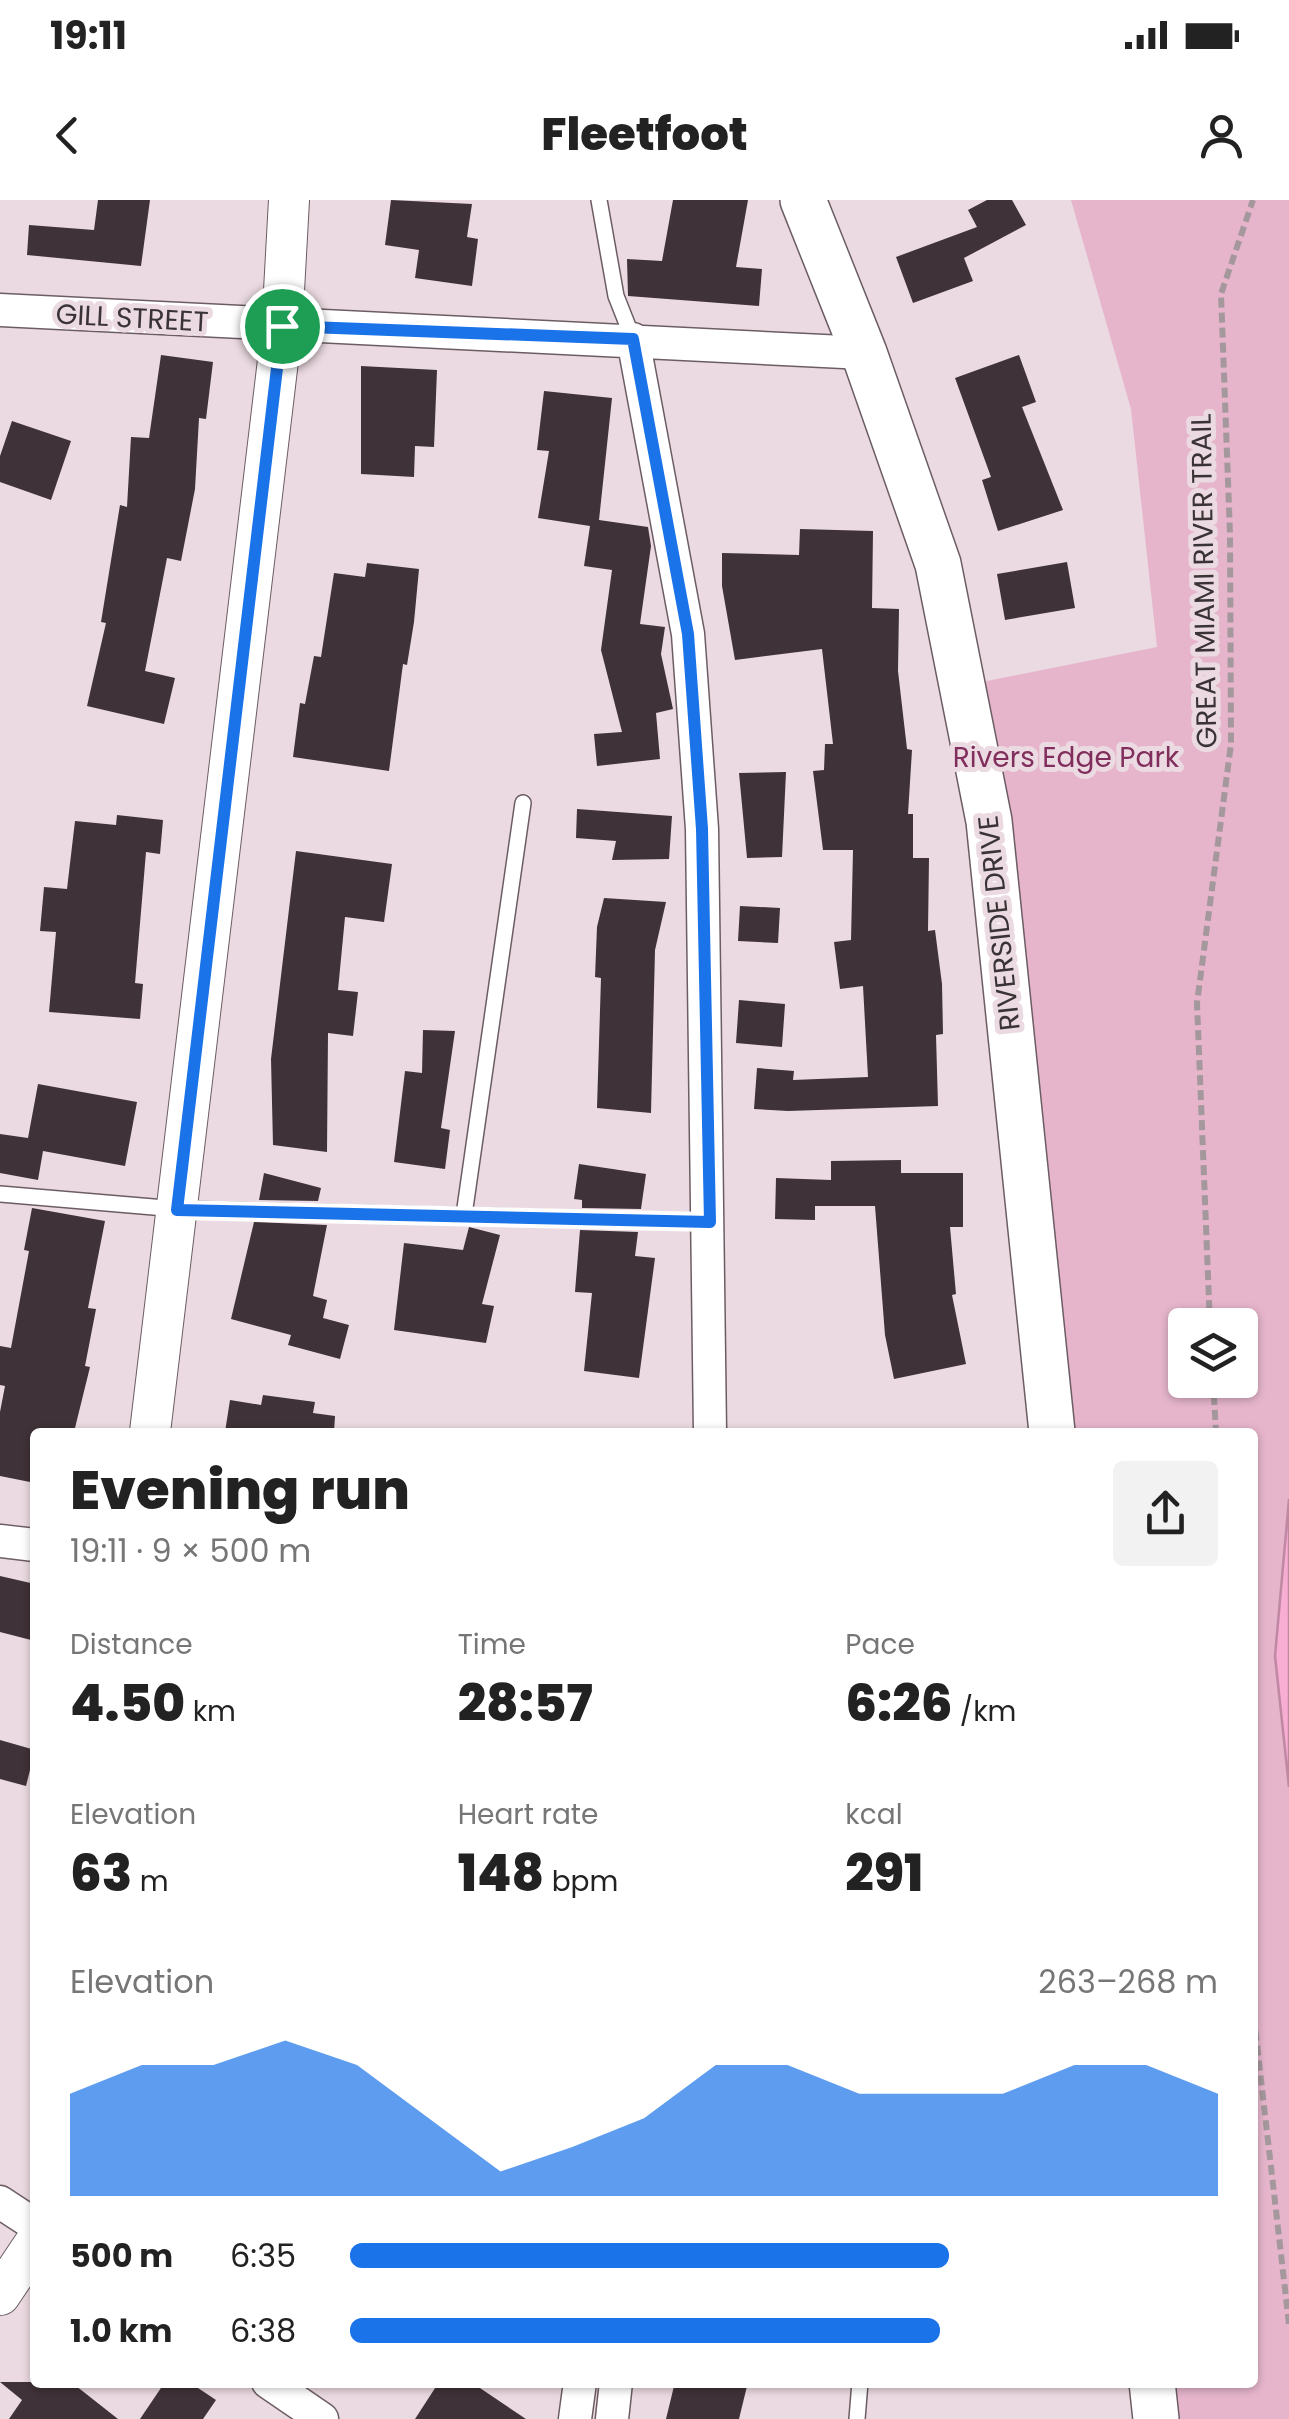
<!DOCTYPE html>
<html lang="en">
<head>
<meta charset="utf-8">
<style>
  :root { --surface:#fff; --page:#f2f2f2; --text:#222; --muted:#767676; --accent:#1a73e8 }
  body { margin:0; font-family:Poppins,sans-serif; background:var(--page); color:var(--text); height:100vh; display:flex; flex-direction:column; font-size:38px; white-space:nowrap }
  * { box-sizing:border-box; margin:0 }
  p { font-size:32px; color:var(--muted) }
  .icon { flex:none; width:55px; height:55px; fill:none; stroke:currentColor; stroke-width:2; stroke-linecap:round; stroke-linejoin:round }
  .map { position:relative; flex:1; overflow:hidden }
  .drawer { position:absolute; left:30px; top:1228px; width:1228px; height:960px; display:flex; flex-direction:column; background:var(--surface); border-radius:10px; box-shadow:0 2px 8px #0004 }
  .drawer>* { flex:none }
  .buttons { position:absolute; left:1168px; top:1108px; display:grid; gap:20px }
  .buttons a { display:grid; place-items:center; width:90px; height:90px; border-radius:10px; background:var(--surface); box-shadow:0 2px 8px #0004; font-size:50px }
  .pin { position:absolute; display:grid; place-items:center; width:85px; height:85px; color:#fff; margin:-42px; border:5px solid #fff; border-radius:50%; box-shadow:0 2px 10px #0007 }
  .round { display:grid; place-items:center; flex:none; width:105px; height:105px; border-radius:10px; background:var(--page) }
  .summary { display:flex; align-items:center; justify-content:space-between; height:170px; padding:0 40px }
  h1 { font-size:55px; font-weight:800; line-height:75px }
  .stats { display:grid; grid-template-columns:repeat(3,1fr); gap:15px; height:170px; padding:10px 40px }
  .stats div { display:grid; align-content:center }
  .stats b { font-size:50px; font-weight:800 }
  .stats small { font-size:28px; font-weight:400 }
  .stats p { font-size:28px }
  .chart { height:280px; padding:20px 40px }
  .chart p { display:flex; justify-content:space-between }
  .chart svg { width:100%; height:180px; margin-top:10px; fill:var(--accent); opacity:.7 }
  ul { padding:0 40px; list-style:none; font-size:32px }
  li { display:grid; grid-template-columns:160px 120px 1fr; align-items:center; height:75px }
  li i { height:25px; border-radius:12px; background:var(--accent) }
  .status { display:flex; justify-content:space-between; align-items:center; height:70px; padding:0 50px; background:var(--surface); direction:ltr }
  .status svg { height:28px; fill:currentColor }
  header { display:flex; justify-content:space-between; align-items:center; height:130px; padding:0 40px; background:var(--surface); font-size:45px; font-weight:800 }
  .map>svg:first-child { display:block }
  .green { fill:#e6b5cc; fill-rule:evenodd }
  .water { fill:#f8add2; stroke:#bf88a3; stroke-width:2.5 }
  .building { fill:#3f3238 }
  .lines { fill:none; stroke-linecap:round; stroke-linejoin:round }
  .service-casing { stroke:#6c5d64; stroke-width:18 }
  .minor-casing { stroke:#6c5d64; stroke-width:35 }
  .tertiary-casing { stroke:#6c5d64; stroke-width:42 }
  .secondary-casing { stroke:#6c5d64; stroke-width:48 }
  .path { stroke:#a5989d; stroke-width:6; stroke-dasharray:10 5; stroke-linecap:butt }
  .service { stroke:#fff; stroke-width:15 }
  .minor { stroke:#fff; stroke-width:32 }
  .tertiary { stroke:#fff; stroke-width:40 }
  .secondary { stroke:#fff; stroke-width:45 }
  .route-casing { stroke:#fff; stroke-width:20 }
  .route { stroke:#1a73e8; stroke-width:12 }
  .labels { text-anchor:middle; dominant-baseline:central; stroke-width:10; stroke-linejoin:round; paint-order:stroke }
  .street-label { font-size:28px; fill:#3a3336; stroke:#ebdae1 }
  .park-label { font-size:28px; fill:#822e5d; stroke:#ebdae1 }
</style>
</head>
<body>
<div class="status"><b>19:11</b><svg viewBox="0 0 49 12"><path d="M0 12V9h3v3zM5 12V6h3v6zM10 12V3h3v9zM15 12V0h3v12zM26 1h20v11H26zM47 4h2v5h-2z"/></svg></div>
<header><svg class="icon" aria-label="back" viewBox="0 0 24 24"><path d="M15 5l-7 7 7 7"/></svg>Fleetfoot<svg class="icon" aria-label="person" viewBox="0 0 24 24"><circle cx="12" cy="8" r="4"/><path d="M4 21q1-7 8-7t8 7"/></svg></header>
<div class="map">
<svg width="1289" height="2219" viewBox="0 0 1289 2219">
  <rect width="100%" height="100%" fill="#ebdae1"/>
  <path class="green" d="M1071,0H1289V1299L1275,1456L1289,1587V2219H1156L1152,2183L1252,2182V1232H1052L962,486L1157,447L1131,209ZM1185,1125H1240V1180H1185Z"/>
  <path class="water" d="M1289,1299V1587L1275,1456Z"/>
  <path class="building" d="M98,0H150L141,66L27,55L29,25L94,30Z
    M391,0L472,4L467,37L478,39L472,86L415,78L419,50L385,45Z
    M673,0H748L736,67L762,69L759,106L628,96L627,59L662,61Z
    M987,0H1012L1026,25L964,58L973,81L913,103L896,57L977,27L968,10Z
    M161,155L213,162L206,219L199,218L195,289L181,361L167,358L145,471L175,478L164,524L87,506L106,423L101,422L120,305L127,307L131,237L149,238Z
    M1019,155L1036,202L1022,207L1063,310L998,331L982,280L991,277L955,178Z
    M361,166L437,170L434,247L415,246L414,277L361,274Z
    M544,191L612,198L599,320L648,327L651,346L640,424L665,427L661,454L673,509L656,513L660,559L597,566L594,534L622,532L601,450L612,370L584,366L590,326L538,318L549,251L537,250Z
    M12,221L71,241L51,300L0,282V256Z
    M800,329L873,331L872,408L899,409L898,471L907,549L912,550L908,614H913V658H929L928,731L935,730L942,784L943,834L936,835L938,906L788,911L754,909L757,868L794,871L793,880L868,877L863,786L840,789L834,742L851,740L853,650H823L813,571L824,570L825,544H833L822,449L735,460L722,386V353L799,355Z
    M1067,362L1075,408L1005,420L997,374Z
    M367,363L419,369L414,422L407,465L403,464L389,571L293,557L300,503L305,504L314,456L321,457L334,373L365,377Z
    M786,572L782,657L747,658L739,573Z
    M577,609L672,616L669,659L612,660L616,641L576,638Z
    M117,615L163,620L160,654L146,652L135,783L143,784L140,819L49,812L56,732L40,731L44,687L67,689L75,621L116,625Z
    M296,651L392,664L384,722L345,717L338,790L358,792L353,836L328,833L327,952L273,945L271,859Z
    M604,698L666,702L655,750L651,913L597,908L601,778L595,777L597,727Z
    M740,706L780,708L778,743L738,741Z
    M739,800L785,804L782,847L736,843Z
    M423,830L455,831L441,928L450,930L445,969L394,962L405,871L422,873Z
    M38,884L137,902L125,966L43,951L38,980L0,973V934L28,938Z
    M901,960V973H963V1027H950L956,1094L952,1095L966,1164L894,1179L885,1135L875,1006H815V1020L775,1019L776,978L831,980V961Z
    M579,964L646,974L641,1009L582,1008V1000L574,999Z
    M264,973L321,988L318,1001L259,1000Z
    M32,1008L105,1021L88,1108L96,1109L85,1166L90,1167L74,1232H35V1283L0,1276V1212L5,1186L0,1185V1146L11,1148L29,1051L24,1050Z
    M254,1022L327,1025L313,1096L327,1100L323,1118L349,1125L340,1159L288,1145L291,1135L231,1119Z
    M469,1027L500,1035L482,1104L494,1106L486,1143L394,1130L404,1043L463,1050Z
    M580,1030L638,1032L635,1056L655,1058L639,1178L584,1171L592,1093L575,1092Z
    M263,1195L315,1202L313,1213L335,1216L334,1232H225L230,1200L261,1205Z
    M0,1376L35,1384V1441L0,1432Z
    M0,1540L35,1550L26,1586L0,1579Z
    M0,2182H71L118,2219H9L22,2200Z
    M165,2182H189L216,2200L203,2219H140Z
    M439,2182H471L526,2219H415Z
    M675,2182H748L739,2219H666Z"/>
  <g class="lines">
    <g class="service-casing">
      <path id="service" d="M599,0L616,96L633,139
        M0,994L177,1009L710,1022
        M464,1015L523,603
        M857,2219L860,2182"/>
    </g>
    <g class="minor-casing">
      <path id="minor" d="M0,110L864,153
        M633,139L688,434L702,629L710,1232
        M0,1341L35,1345
        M0,2002L35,2025
        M268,2182L322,2219
        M575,2219L580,2182
        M612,2219L616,2182"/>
    </g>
    <g class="tertiary-casing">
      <path id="tertiary" d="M150,1232L282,127L289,0
        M0,2095L35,2043"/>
    </g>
    <g class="secondary-casing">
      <path id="secondary" d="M803,0L864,153L938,364L989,621L1052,1232
        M1152,2182L1156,2219"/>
    </g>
    <path class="path" d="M1210,1125L1197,803L1231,544L1230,334L1221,94L1253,0
      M1213,1180L1216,1232
      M1252,1801L1289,2124"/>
    <use href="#service" class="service"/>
    <use href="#minor" class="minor"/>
    <use href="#tertiary" class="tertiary"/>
    <use href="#secondary" class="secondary"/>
  </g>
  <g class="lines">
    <g class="route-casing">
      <path id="route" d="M282,126L633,139L688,434L702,629L710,1022L177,1010Z"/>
    </g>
    <use href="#route" class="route"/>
  </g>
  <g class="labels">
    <g class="street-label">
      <text transform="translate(132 118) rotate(3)">GILL STREET</text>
      <text transform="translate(1204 381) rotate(-91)">GREAT MIAMI RIVER TRAIL</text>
      <text transform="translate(999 723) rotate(-96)">RIVERSIDE DRIVE</text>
    </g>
    <g class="park-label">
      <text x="1066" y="557">Rivers Edge Park</text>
    </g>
  </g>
</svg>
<div class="buttons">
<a><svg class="icon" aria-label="layers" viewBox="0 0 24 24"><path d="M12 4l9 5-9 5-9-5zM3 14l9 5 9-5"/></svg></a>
</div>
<div class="pin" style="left:282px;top:126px;background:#1e9e55"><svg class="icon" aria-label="arrive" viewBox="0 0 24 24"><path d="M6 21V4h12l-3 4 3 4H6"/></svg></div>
<section class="drawer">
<div class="summary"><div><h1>Evening run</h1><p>19:11 · 9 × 500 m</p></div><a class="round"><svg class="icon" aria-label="share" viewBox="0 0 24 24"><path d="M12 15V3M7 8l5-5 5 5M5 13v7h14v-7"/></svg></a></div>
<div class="stats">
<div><p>Distance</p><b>4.50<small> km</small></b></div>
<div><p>Time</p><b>28:57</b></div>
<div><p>Pace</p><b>6:26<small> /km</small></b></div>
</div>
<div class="stats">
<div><p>Elevation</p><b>63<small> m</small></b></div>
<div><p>Heart rate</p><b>148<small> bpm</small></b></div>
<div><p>kcal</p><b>291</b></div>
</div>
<div class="chart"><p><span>Elevation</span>263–268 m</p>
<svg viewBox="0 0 160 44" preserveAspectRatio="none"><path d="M0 44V19L10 12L20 12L30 6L40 12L50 25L60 38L70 32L80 25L90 12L100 12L110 19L120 19L130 19L140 12L150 12L160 19V44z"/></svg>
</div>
<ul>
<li><b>500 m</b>6:35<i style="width:69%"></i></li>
<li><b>1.0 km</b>6:38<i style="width:68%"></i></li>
</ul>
</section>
</div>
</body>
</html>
